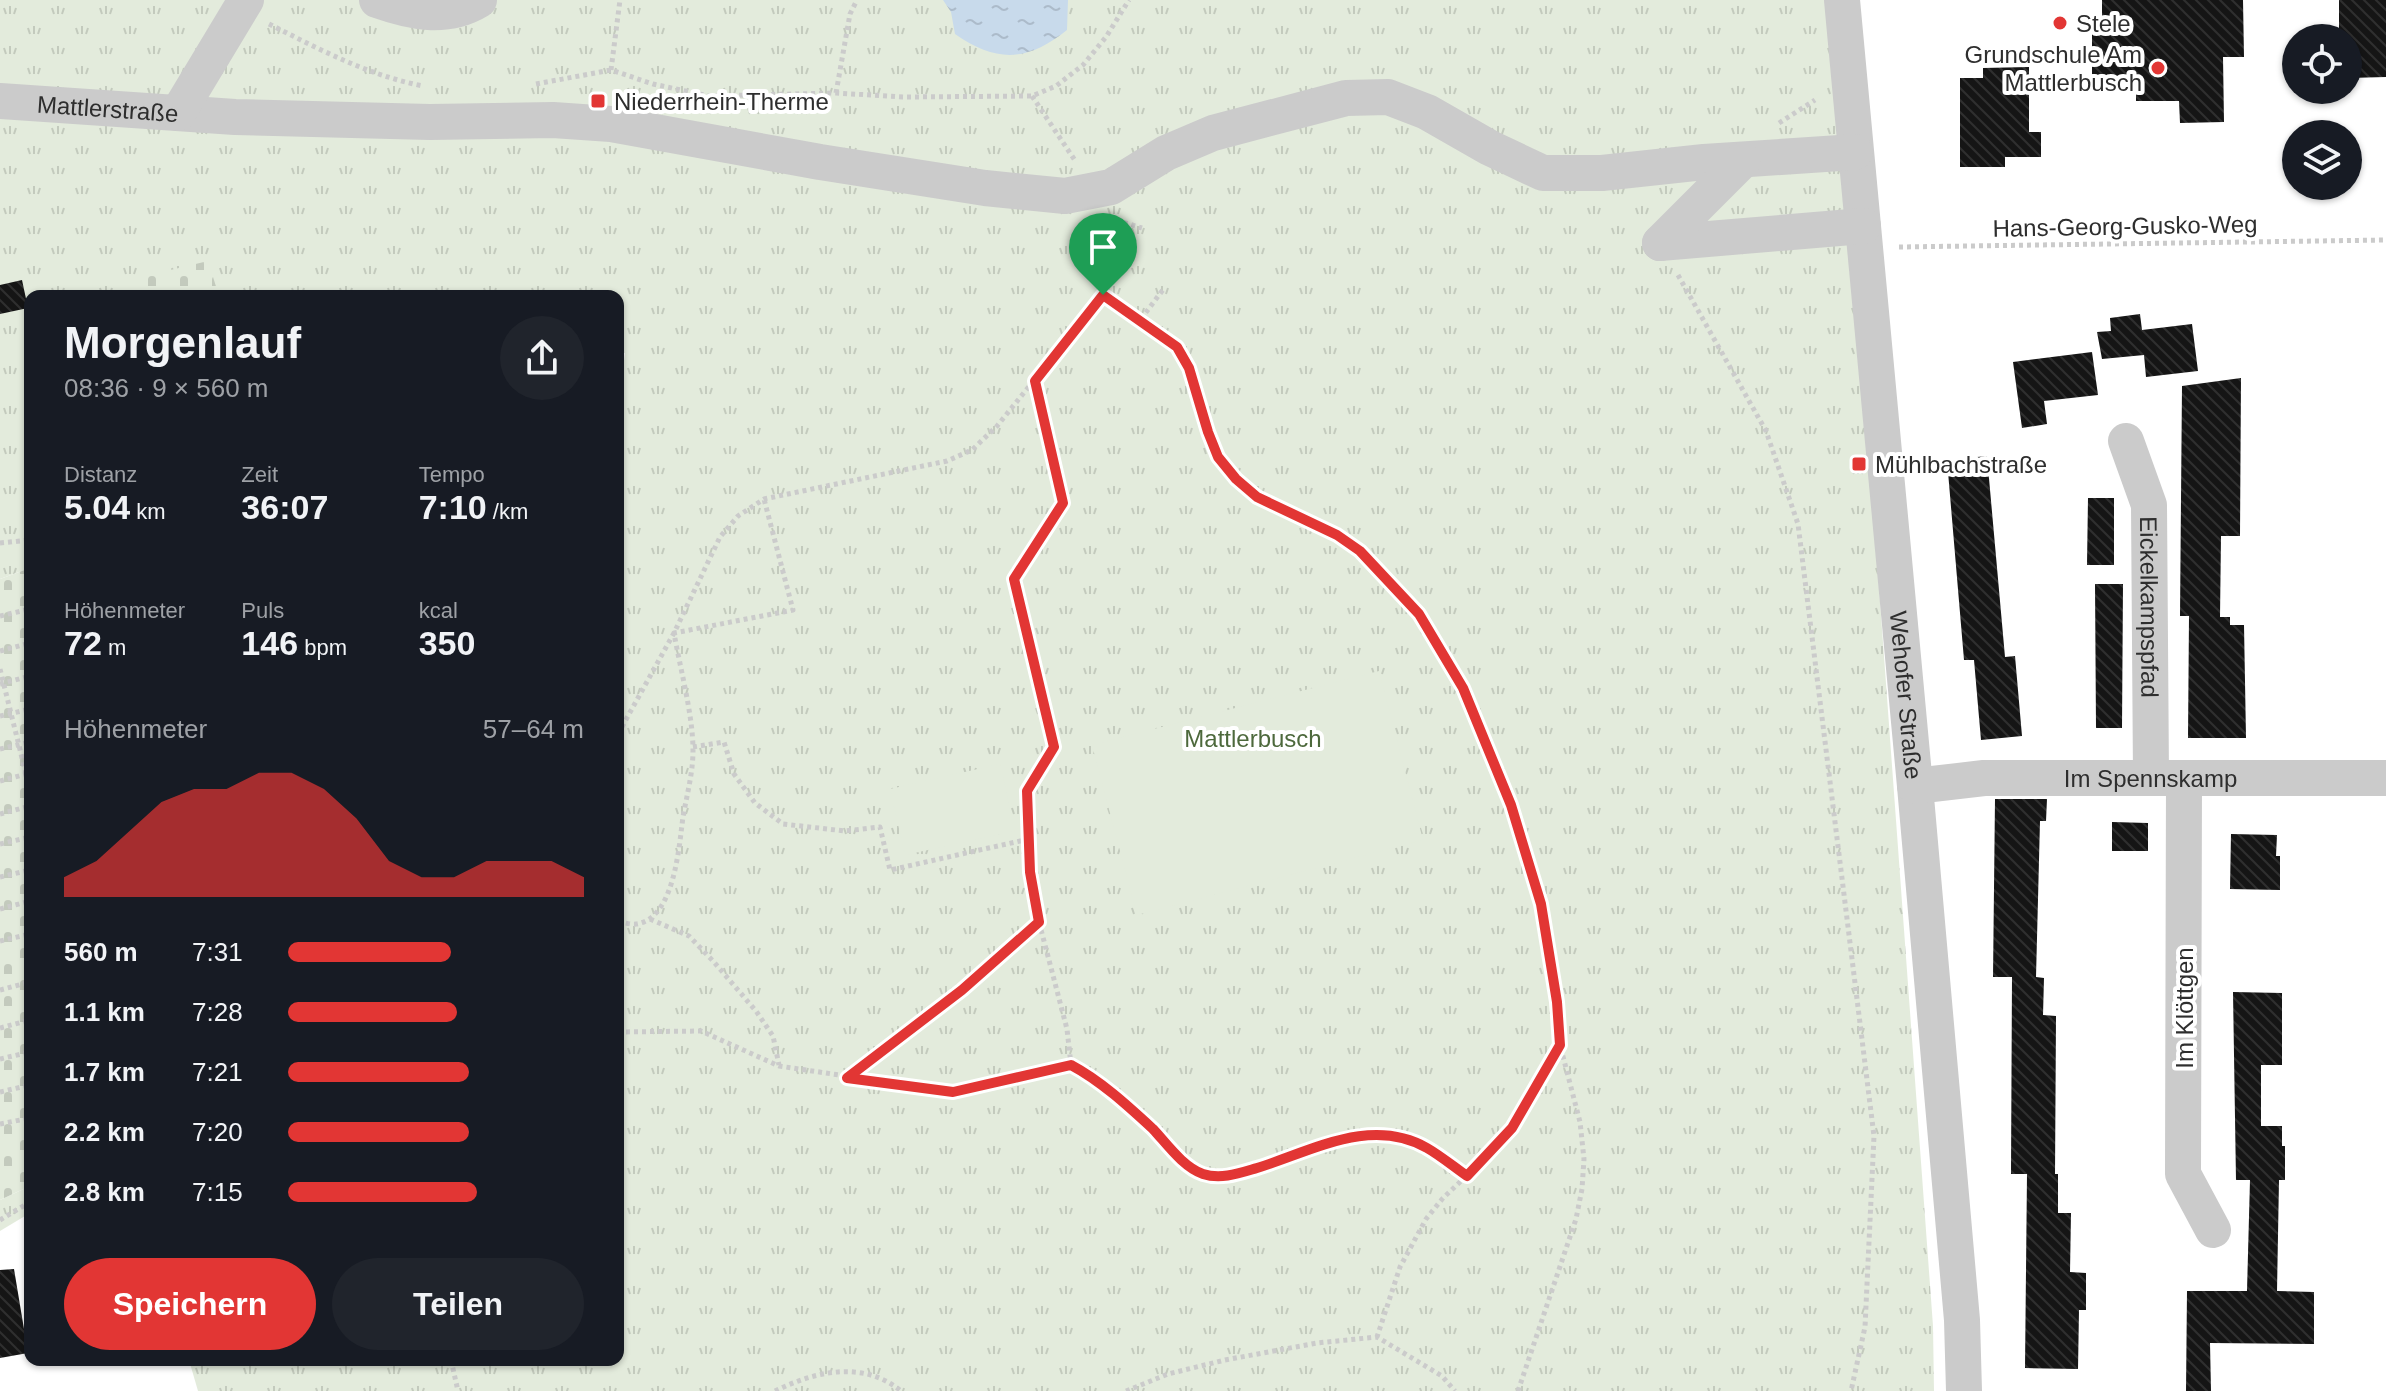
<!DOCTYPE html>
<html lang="de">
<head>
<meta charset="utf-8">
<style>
  :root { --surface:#171b24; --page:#20242c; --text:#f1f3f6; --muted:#9ea1a6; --accent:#e23634 }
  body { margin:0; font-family:Arial,sans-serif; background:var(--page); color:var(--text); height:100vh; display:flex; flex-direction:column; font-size:30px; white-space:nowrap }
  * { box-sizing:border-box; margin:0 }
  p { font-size:26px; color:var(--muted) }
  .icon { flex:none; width:44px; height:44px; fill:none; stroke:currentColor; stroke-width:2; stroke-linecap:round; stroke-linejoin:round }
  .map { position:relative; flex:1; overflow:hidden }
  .side { position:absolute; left:24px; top:290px; width:600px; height:1076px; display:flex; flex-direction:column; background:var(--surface); border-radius:16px; box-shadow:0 2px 6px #0004 }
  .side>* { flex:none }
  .controls { position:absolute; left:2282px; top:24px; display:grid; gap:16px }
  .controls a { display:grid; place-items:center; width:80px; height:80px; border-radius:50%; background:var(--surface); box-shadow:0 2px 6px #0004; font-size:40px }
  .pin { position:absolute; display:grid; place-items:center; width:68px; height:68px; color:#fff; margin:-82px -34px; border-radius:50% 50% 50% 0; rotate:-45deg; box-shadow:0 0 8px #0007 }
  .pin .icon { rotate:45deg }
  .round { display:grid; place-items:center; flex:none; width:84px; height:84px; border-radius:42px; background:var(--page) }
  .headline { display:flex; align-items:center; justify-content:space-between; height:136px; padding:0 40px }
  h1 { font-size:44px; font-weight:600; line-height:60px }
  .metrics { display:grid; grid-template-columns:repeat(3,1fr); gap:12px; height:136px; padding:8px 40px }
  .metrics div { display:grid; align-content:center }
  .metrics b { font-size:34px; font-weight:600 }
  .metrics small { font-size:22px; font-weight:400 }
  .metrics p { font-size:22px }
  .chart { height:224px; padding:16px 40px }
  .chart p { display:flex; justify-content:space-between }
  .chart svg { width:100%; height:144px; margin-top:8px; fill:var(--accent); opacity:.7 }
  .button { display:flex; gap:16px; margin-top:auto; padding:16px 40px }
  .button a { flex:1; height:92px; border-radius:48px; background:var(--accent); color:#fff; font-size:32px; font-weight:600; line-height:92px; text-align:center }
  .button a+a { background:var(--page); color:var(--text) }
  ul { padding:0 40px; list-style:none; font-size:26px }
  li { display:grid; grid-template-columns:128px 96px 1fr; align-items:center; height:60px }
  li i { height:20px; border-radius:10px; background:var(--accent) }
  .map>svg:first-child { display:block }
  .grass { fill:url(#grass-tufts) }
  .cemetery { fill:url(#cemetery-stones) }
  .pitch { fill:#e3ebdc }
  .water { fill:url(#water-ripples) }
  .building { fill:url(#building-back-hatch) }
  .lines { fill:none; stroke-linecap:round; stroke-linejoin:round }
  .path { stroke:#cbcbcb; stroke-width:5; stroke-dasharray:4 4; stroke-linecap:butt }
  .minor { stroke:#cbcbcb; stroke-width:36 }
  .route-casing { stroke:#fff; stroke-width:16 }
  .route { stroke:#e23634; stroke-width:10 }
  .poi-dot { fill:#e23634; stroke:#fff; stroke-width:3 }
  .labels { text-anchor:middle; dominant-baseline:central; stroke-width:8; stroke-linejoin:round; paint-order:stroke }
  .poi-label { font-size:24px; fill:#2e2e2e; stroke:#fff; text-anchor:start }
  .street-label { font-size:24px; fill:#2e2e2e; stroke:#fff }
  .park-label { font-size:24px; fill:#4d693c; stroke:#fff }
</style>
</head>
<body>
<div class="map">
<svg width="2386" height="1391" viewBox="0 0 2386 1391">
  <defs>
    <pattern id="grass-tufts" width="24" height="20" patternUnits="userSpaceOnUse" patternTransform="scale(2)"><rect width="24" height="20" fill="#e3ebdc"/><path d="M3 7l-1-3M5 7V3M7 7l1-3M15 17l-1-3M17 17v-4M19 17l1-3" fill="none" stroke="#c3cabd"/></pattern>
    <pattern id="cemetery-stones" width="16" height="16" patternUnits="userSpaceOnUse" patternTransform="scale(2)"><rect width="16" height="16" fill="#e3ebdc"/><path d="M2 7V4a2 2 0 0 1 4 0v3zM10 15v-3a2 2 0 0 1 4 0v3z" fill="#c3cabd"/></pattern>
    <pattern id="water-ripples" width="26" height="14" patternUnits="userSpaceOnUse" patternTransform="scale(2)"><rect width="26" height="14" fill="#c8daeb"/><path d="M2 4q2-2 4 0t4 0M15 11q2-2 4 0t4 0" fill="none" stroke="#acbbca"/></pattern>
    <pattern id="building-back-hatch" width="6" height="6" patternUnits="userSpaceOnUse" patternTransform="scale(2)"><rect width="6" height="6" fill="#151515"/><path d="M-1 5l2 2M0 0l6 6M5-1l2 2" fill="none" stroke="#2f2f2f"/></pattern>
  </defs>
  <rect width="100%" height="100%" fill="#fff"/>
  <path class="grass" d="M0,0H1836L1933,1326L1934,1391H198L189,1360H618V406L625,353L618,354V296H30V568L0,579Z
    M30,1186V1213L0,1231V1200Z"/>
  <path class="cemetery" d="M208,261L219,296H130L125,281Z
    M30,568V1186L0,1200V579Z"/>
  <path class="pitch" d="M1379,671L1423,840L1137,915L1092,745Z
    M1000,764L1015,831L905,855L890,789Z"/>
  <path class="water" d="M943,0H1068L1067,30C1027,62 997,63 955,34L951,12Z"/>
  <path class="building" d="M2102,0H2243L2244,57H2223L2224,122L2180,123L2179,101H2136V79L2092,80V34H2102Z
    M2339,0H2386V77L2348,78V38H2339Z
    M2029,67V132H2041V157H2005V167H1960V78H1983V68Z
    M22,280L28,308L0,314V285Z
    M2140,314L2142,330L2192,324L2198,371L2146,377L2144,355L2102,359L2097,332L2111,331L2110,318Z
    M2092,352L2098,395L2044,401L2047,424L2022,428L2013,362Z
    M2241,378L2240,536H2221L2220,617H2230V625H2244L2246,738H2188L2189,616H2180L2182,386Z
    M1987,456L2005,657L2015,656L2022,736L1981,740L1974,660H1964L1947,460Z
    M2088,498H2114V565H2087Z
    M2095,584H2123L2122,728H2096Z
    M1995,799H2047L2046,821H2040L2036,977L2044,978L2043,1015L2056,1016L2055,1174H2058V1213H2071L2070,1272L2086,1273V1310H2079L2078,1369L2025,1368L2027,1174H2011L2012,977H1993Z
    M2112,822L2148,823V851H2112Z
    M2231,834L2277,835L2276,856H2280V890L2230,889Z
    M2233,992L2282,993V1065H2261V1126H2282V1146H2285V1180H2279L2277,1291L2314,1292V1344L2210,1343L2211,1391H2186L2187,1291H2247L2250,1180H2236Z
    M14,1269L28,1353L0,1358V1270Z"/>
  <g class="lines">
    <path class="path" d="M269,24C319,49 367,75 423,86
      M611,70L620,0
      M536,84L611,70L653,84L709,96L836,93L903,97L1032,96L1056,86L1083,65L1106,37L1129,0
      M836,93L850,14L857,0
      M1032,96L1076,162
      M1779,123L1815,100
      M1116,220L1142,228
      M1899,247L2386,240
      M1678,275L1766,431L1798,524L1874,1136L1865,1327L1851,1391
      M1103,295L1177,347L1189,368L1208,432L1218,457L1236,479L1257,497L1337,535L1360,551L1419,614L1463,688L1511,805L1541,904L1557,1002L1560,1045L1512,1128L1497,1147L1443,1198L1426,1219L1400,1267L1377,1337
      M1141,319L1165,287
      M0,543L30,540
      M0,616L30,609
      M0,651L30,643
      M0,669L30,790
      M0,684L30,676
      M0,716L30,709
      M618,734L674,633L720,537L738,516L764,499L947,461L972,450L997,426L1103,295L1099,222
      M693,747L724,742L734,774L755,803L783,824L845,831L880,827L890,870L1029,839
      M0,749L30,742
      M0,781L30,773
      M0,814L30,806
      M0,844L30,837
      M0,877L30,870
      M0,909L30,901
      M650,919L689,936L713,961L756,1011L773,1036L779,1065
      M618,922C623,922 631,925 636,924C675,919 679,845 683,817C687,794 693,773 693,750C693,715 680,668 674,633L793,610L764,499
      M0,941L30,934
      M0,990L30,982
      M0,1028L30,1020
      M618,1032L701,1031L779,1066L953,1092L1071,1065L1067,1029L1039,922L1030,872L1027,791L1054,747L1014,579L1063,503L1035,381
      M0,1059L30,1052
      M1071,1065L1089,1075L1149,1126L1189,1165L1201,1173L1233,1175L1335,1141L1383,1134L1426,1148L1467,1176
      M848,1077L962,990L1039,922
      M0,1092L30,1085
      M0,1124L30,1118
      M0,1220L30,1202
      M451,1360L458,1391
      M775,1391C816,1371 863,1360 901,1391
      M1126,1391L1168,1374L1225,1360L1317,1343L1377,1337L1442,1376L1455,1391
      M1518,1391L1576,1219L1582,1189L1584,1159L1580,1122L1560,1045"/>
    <g class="minor">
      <path d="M377,0C411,12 446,20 479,0"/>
      <path id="s1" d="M1842,0L1915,786L1962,1320L1964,1391"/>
      <path id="s2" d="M0,101L235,117L430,122L553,120L611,124L820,162L985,188L1065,196L1111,187L1166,153L1213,133L1346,98L1388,97L1427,112L1490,148L1543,173H1602L1704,162L1855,152"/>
      <path d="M178,113L246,0"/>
      <path d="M1660,243L1863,226"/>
      <path d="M1660,243L1743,160"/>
      <path id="s3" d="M2126,441L2149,505L2151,777"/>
      <path d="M2184,778L2183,1174L2213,1230"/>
      <path id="s4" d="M1915,786L1984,778H2386"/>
    </g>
  </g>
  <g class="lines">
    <g class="route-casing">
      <path id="route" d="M1103,295L1177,347L1189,368L1208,432L1218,457L1236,479L1257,497L1337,535L1360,551L1419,614L1463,688L1511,805L1541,904L1557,1002L1560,1045L1512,1128L1467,1176C1454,1167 1441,1156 1427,1148C1371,1116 1312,1151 1257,1168C1240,1173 1221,1180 1203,1174C1183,1167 1167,1144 1153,1129C1128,1106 1101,1081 1071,1065L953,1092L847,1078L962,990L1039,922L1030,872L1027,791L1054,747L1014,579L1063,503L1035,381Z"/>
    </g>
    <use href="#route" class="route"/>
  </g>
  <g class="poi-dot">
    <circle cx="2060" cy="23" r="8"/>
    <circle cx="2158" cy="68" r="8"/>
    <rect x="590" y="93" width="16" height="16" rx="4"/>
    <rect x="1851" y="456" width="16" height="16" rx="4"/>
  </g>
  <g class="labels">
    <g class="poi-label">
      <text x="2076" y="23">Stele</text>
      <text x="2142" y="54" text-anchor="end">Grundschule Am<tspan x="2142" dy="28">Mattlerbusch</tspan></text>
      <text x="614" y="101">Niederrhein-Therme</text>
      <text x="1875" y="464">Mühlbachstraße</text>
    </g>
    <g class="street-label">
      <text stroke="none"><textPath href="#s2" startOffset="108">Mattlerstraße</textPath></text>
      <text transform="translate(2125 226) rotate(-1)">Hans-Georg-Gusko-Weg</text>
      <text stroke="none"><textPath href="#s3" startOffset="170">Eickelkampspfad</textPath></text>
      <text stroke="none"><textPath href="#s1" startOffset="698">Wehofer Straße</textPath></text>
      <text stroke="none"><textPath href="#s4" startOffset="236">Im Spennskamp</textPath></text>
      <text transform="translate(2184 1008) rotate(-90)">Im Klöttgen</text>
    </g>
    <g class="park-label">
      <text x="1253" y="738">Mattlerbusch</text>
    </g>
  </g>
</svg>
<div class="controls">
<a><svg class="icon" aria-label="locate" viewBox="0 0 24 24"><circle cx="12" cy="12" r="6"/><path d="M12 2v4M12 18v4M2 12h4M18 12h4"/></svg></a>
<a><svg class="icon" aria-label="layers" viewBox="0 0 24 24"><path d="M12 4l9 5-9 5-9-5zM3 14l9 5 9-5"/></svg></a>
</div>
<div class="pin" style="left:1103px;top:295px;background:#1e9e55"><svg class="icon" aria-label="arrive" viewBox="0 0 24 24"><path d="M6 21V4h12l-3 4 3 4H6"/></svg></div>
<section class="side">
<div class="headline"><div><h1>Morgenlauf</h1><p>08:36 · 9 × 560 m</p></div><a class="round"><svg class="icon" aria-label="share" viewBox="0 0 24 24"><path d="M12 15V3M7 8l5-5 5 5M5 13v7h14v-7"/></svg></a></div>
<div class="metrics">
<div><p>Distanz</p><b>5.04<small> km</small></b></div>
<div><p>Zeit</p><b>36:07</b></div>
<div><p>Tempo</p><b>7:10<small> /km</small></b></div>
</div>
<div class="metrics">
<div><p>Höhenmeter</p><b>72<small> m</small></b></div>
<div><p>Puls</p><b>146<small> bpm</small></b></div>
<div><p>kcal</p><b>350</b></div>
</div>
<div class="chart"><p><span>Höhenmeter</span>57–64 m</p>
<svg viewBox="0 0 160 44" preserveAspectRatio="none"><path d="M0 44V38L10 33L20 24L30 15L40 11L50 11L60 6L70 6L80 11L90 20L100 33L110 38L120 38L130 33L140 33L150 33L160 38V44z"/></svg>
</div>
<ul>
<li><b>560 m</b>7:31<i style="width:55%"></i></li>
<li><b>1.1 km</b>7:28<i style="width:57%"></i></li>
<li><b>1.7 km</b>7:21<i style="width:61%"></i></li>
<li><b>2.2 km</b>7:20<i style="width:61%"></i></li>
<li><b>2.8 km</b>7:15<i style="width:64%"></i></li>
</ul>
<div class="button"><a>Speichern</a><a>Teilen</a></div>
</section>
</div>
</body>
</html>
